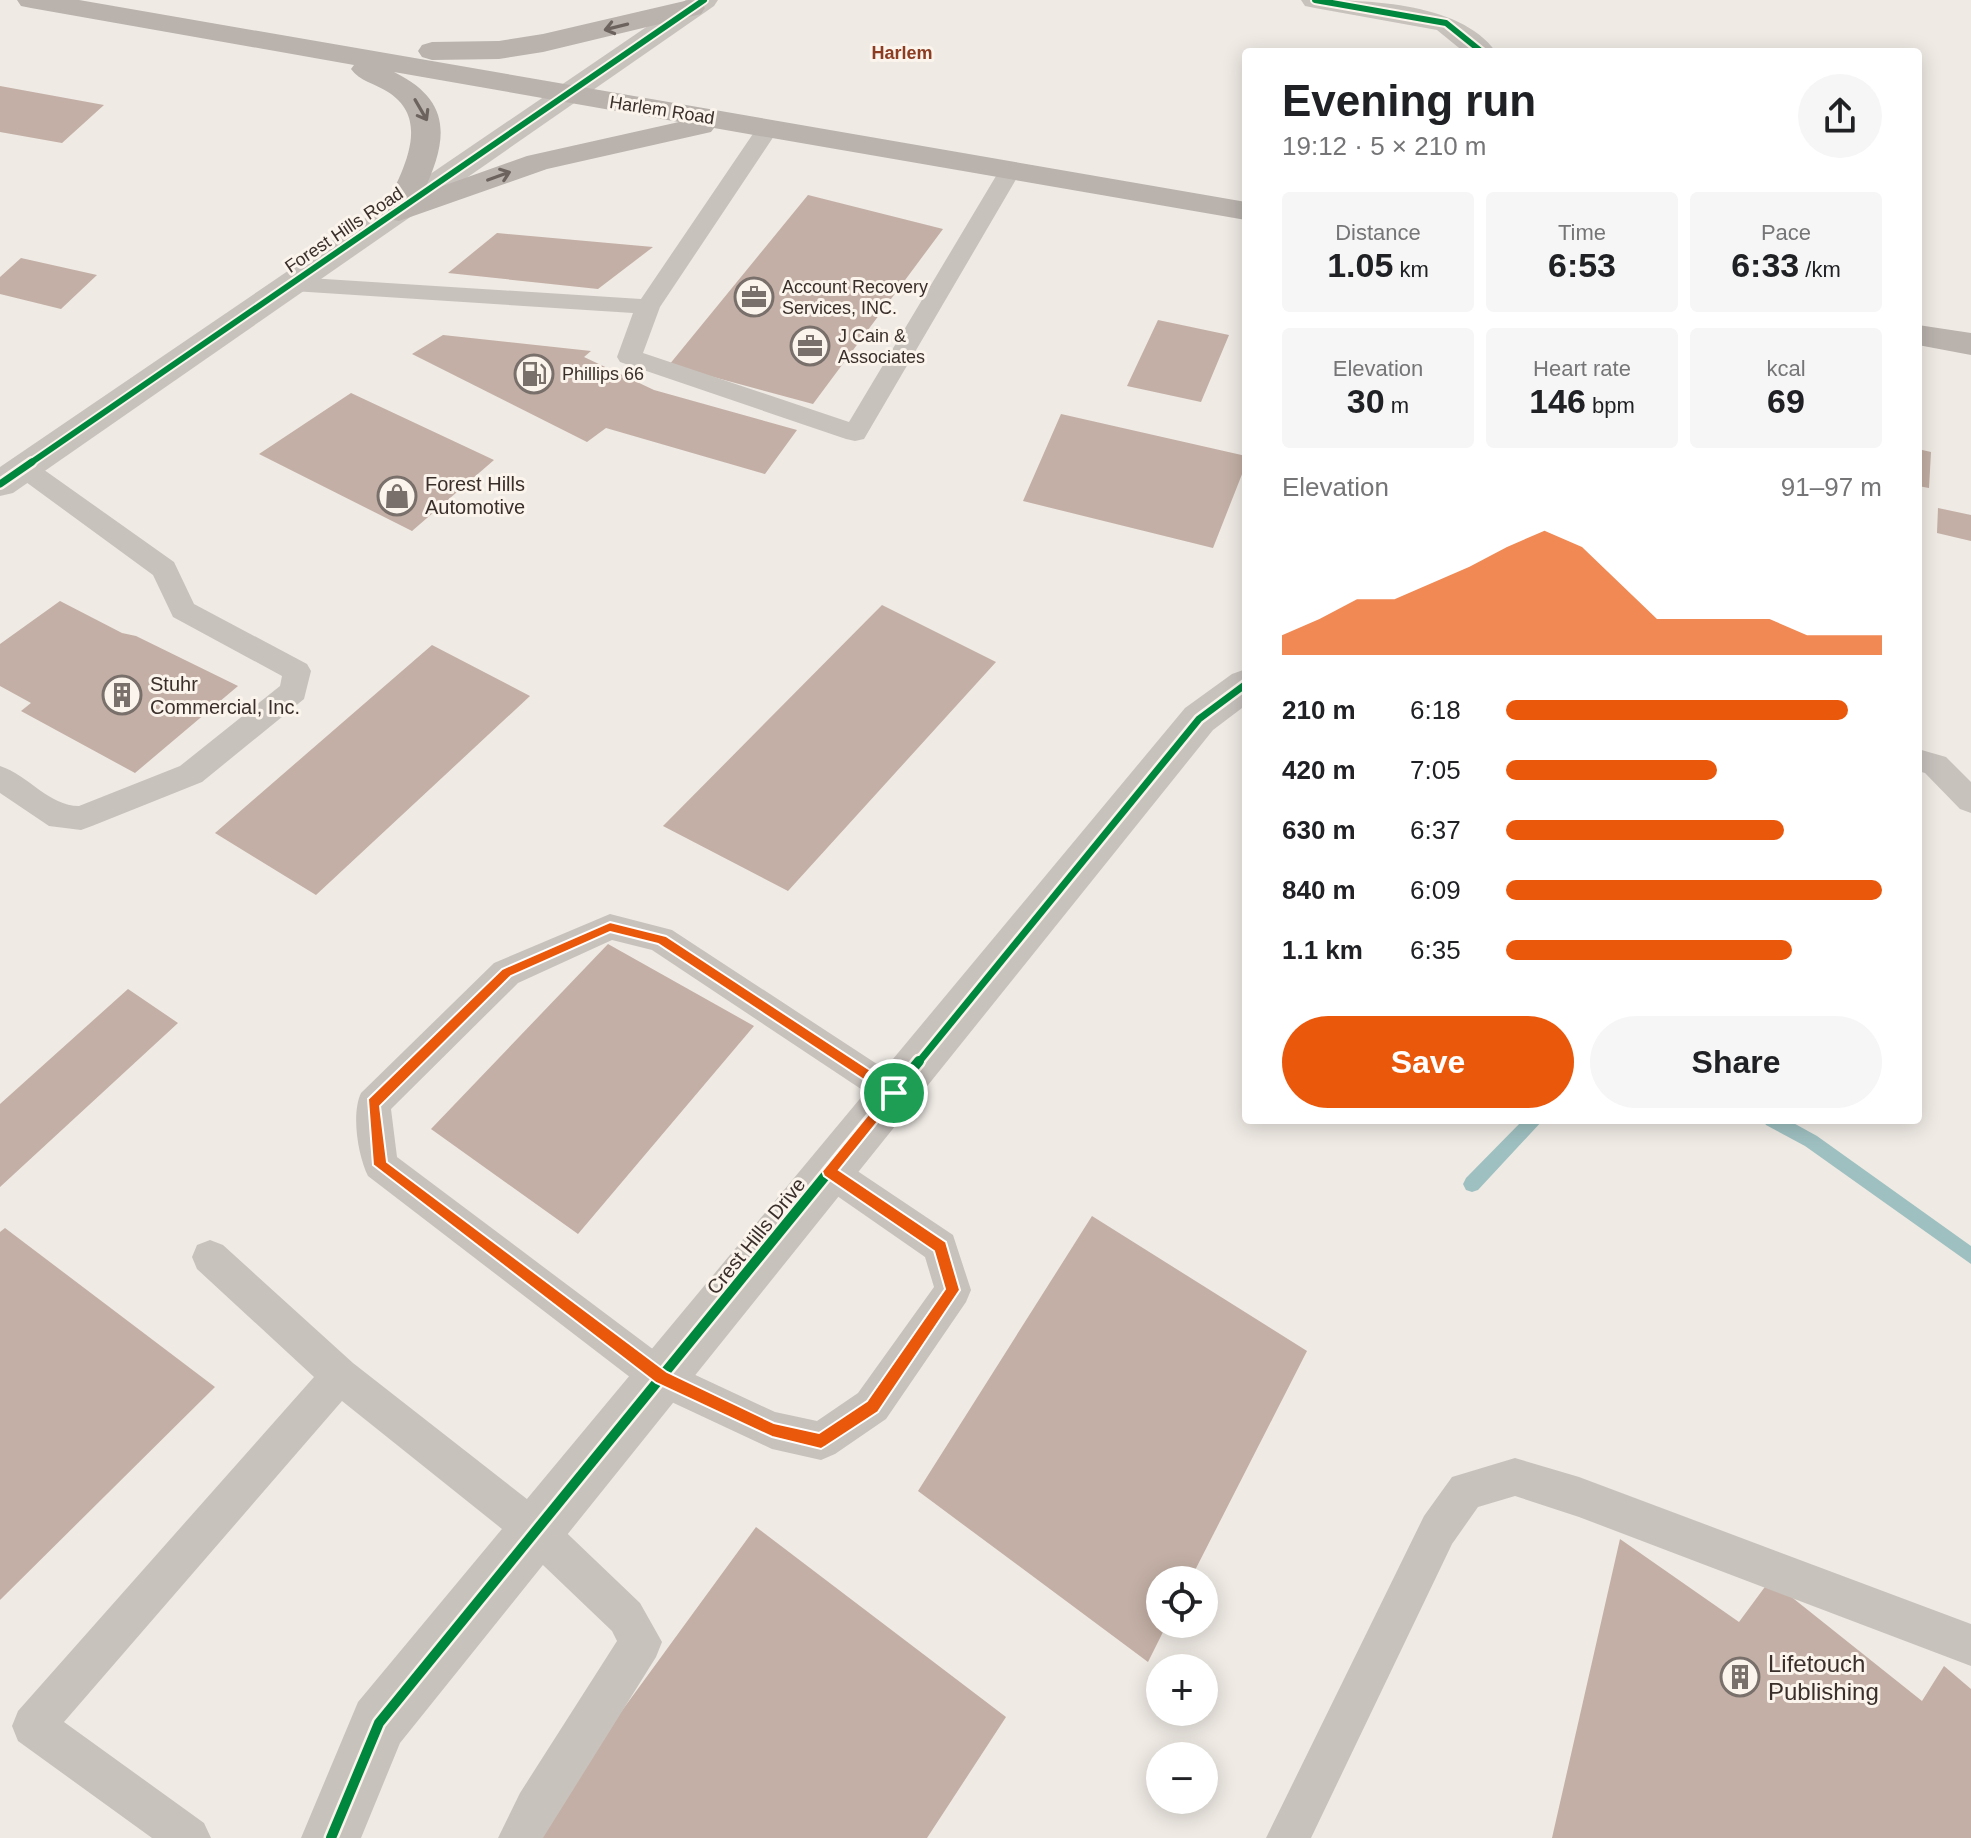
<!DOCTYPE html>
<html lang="en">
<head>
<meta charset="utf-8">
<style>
  :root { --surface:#fff; --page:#f6f6f6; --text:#202124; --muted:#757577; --accent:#ea580c }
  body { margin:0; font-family:Arial,sans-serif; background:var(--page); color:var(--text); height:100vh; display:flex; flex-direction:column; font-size:30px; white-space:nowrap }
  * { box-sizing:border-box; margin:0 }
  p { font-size:26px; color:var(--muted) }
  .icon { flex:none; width:44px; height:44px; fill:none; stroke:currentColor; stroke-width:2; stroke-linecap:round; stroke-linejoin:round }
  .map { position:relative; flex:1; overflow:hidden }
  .drawer { position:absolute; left:1242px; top:48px; width:680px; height:1076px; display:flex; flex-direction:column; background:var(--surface); border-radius:8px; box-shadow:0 4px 20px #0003 }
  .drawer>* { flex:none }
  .fabs { position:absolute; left:1146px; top:1566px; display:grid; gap:16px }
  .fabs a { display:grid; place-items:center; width:72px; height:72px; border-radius:50%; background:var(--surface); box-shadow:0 4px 20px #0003; font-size:40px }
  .pin { position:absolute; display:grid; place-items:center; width:68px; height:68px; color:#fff; margin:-34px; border:4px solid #fff; border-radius:50%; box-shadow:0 2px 8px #0007 }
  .round { display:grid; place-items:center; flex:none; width:84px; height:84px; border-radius:42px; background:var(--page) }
  .summary { display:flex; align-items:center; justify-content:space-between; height:136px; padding:0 40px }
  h1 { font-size:44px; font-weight:800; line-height:60px }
  .figures { display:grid; grid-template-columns:repeat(3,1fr); gap:12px; height:136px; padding:8px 40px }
  .figures div { display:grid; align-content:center; border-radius:8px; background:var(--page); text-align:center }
  .figures b { font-size:34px; font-weight:800 }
  .figures small { font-size:22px; font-weight:400 }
  .figures p { font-size:22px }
  .chart { height:224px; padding:16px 40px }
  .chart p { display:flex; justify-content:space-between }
  .chart svg { width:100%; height:144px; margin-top:8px; fill:var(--accent); opacity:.7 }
  .cta { display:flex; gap:16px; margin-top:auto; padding:16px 40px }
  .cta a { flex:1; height:92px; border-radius:48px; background:var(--accent); color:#fff; font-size:32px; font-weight:800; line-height:92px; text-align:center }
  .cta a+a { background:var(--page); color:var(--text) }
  ul { padding:0 40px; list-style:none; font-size:26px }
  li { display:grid; grid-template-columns:128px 96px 1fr; align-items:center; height:60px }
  li i { height:20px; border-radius:10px; background:var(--accent) }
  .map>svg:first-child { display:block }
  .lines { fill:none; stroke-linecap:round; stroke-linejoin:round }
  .stream { fill:#9fc0c1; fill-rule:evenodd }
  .building { fill:#c3afa5 }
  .service { fill:#c8c2bd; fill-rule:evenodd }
  .minor { fill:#c8c2bd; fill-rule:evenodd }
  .tertiary { fill:#c8c2bd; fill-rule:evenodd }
  .secondary { fill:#b9b2ad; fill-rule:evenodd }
  .cycleway-far2-casing { stroke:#fbf4ec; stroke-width:10 }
  .cycleway-far1-casing { stroke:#fbf4ec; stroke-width:12 }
  .cycleway-casing { stroke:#fbf4ec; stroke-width:15 }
  .cycleway-far2 { stroke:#00873e; stroke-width:6 }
  .cycleway-far1 { stroke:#00873e; stroke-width:7 }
  .cycleway { stroke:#00873e; stroke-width:10 }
  .oneway { stroke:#6d635e }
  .route { fill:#ea580c; stroke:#fff; stroke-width:2; fill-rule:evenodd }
  .labels { text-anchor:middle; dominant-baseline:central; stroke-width:6; stroke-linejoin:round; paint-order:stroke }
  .far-neighbourhood-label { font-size:18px; font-weight:bold; fill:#8b3c21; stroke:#fbf4ec }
  .far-street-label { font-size:18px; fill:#3a2f2a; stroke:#fbf4ec }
  .far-poi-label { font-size:18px; fill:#3a2f2a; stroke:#fbf4ec; text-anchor:start }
  .poi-label { font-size:20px; fill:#3a2f2a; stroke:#fbf4ec; text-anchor:start }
  .street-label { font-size:20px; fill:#3a2f2a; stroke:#fbf4ec }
  .near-poi-label { font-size:24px; fill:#3a2f2a; stroke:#fbf4ec; text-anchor:start }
</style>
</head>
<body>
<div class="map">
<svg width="1971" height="1838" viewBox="0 0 1971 1838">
  <rect width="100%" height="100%" fill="#efeae4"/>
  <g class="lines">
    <path class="stream" d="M1523,1120H1543L1478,1190L1472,1192L1466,1190L1463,1184L1466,1178Z
      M1763,1120H1788L1817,1136L1971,1246V1264L1805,1146L1766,1125Z"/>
  </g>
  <path class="building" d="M0,86L104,105L62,143L0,132Z
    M808,195L943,229L813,404L669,365Z
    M497,233L653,247L598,289L448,273Z
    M21,258L97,275L61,309L0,294V277Z
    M1158,320L1229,335L1201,402L1127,386Z
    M443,335L591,351L584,357L654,390L797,430L765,474L606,428L587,442L412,354Z
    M351,393L494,460L412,531L259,454Z
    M1061,414L1246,456V464L1213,548L1023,501Z
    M1918,449L1931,452L1929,488L1918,486Z
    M1938,508L1971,515V541L1937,533Z
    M60,601L122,633L136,636L238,686L135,773L21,711L31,703L0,686V644Z
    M882,605L996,662L788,891L663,826Z
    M432,645L530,696L316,895L215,833Z
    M608,944L754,1026L578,1234L431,1129Z
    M128,989L178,1023L0,1187V1104Z
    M1092,1216L1307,1351L1190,1580H1160V1624H1167L1148,1662L918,1491Z
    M5,1228L215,1387L0,1600V1232Z
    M756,1527L1006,1717L927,1838H529Z
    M1620,1539L1739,1622L1770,1580L1922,1701L1944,1666L1971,1689V1838H1552Z"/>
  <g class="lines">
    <path class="service" d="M769,120L780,127L660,307L643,353L849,422L999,171L1010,164L1021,171L864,439L855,441L846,439L620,362L617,357L633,313L293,291L285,289L281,284L285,279L293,277L641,299L761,122Z
      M24,459L33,462L174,562L194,604L307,664L311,671L304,699L202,782L92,826L81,830L49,826L0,793V766C28,775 49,806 79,806L180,766L280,686L282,676L173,617L153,575L15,474L11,468L15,462Z
      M1918,749L1946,757L1971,782V813L1960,809L1925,773L1918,771Z
      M610,914L672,930L906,1083L911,1093L906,1103L894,1108L882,1103L652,950L612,940L518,983L391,1109L397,1157L674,1365L775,1412L817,1421L858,1393L934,1287L925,1257L817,1182L811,1171L817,1160L829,1155L841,1160L953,1235L971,1290L966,1302L886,1419L835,1454L821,1460L772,1449L648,1391L368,1176C358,1156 351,1114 361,1093L494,963Z
      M210,1240L223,1245L353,1363L550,1517L640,1603L662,1642L656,1657L543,1838H498L520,1793L617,1641L612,1631L522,1545L342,1401L64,1722L204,1823L211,1838H152L18,1741L12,1726L18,1711L314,1377L197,1269L192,1257L197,1245Z
      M1515,1458L1579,1477L1971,1624V1666L1579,1517L1515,1496L1478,1507L1452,1544L1311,1838H1266L1424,1516L1452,1477Z"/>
    <path class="minor" d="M1301,0C1361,0 1459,0 1496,52H1464L1437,30L1315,8L1305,6Z
      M1246,669V705L1213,730L400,1743L361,1838H301L358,1702L1185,708L1232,674Z"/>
    <path class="tertiary" d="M686,0H718L714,6L13,493L0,496V467Z"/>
    <path class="secondary" d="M17,0H79L1246,202V220L714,128L711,132L547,169L399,221L388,219L383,212C400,175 434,121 388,92C376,84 359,81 351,69L354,65L31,8L21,6ZM394,72L679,122L527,156L423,193C448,140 453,101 394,72Z
      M689,0L701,2L705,8L701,14L543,52L499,59L432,60L422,57L418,51L422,45L432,42L499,41L543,34Z
      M1918,325L1971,333V355L1918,345Z"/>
    <g class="cycleway-far2-casing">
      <path id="cycleway-far2" d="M1315,0L1446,23L1482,52
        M29,464L704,0"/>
    </g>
    <g class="cycleway-far1-casing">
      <path id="cycleway-far1" d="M0,484L32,462
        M918,1063L1199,719L1246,684"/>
    </g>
    <g class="cycleway-casing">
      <path id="cycleway" d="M331,1838L379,1723L919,1061"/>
    </g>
    <use href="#cycleway-far2" class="cycleway-far2"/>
    <use href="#cycleway-far1" class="cycleway-far1"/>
    <use href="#cycleway" class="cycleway"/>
  </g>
  <defs><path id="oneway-shaft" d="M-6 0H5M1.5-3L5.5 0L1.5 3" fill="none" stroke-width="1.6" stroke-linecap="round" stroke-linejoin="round" transform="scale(2)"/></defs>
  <g class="oneway">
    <use href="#oneway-shaft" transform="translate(616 27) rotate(166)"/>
    <use href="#oneway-shaft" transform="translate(421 110) rotate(60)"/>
    <use href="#oneway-shaft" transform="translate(499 176) rotate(-20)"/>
  </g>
  <path class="route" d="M610,922L666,936L899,1089L901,1093L839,1170L946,1242L960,1290L878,1412L826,1446L821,1449L772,1437L656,1383L373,1165L368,1099L502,969ZM610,932L658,944L885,1094L822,1171L824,1176L934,1251L945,1289L867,1401L819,1433L774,1423L667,1372L387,1162L380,1106L511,976Z"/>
  <defs>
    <g id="office-ring" transform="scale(2)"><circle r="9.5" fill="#fbf4ec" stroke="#79706b" stroke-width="1.5"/><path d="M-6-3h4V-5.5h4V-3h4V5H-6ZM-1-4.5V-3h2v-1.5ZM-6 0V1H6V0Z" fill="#79706b"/></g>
    <g id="fuel-ring" transform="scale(2)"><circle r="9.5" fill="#fbf4ec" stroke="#79706b" stroke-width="1.5"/><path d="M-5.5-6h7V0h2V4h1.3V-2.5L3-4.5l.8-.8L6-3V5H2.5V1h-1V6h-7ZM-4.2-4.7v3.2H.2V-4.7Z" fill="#79706b"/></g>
    <g id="shop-ring" transform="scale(2)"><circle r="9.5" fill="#fbf4ec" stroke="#79706b" stroke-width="1.5"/><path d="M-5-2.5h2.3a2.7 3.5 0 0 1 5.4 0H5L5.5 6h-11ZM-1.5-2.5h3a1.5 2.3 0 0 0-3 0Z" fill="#79706b"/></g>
    <g id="building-ring" transform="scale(2)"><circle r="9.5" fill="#fbf4ec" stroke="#79706b" stroke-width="1.5"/><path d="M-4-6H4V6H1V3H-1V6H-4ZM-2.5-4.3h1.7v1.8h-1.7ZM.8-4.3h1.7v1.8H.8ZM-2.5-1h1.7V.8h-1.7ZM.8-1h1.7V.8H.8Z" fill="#79706b"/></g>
  </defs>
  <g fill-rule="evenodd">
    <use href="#office-ring" x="754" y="297"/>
    <use href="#office-ring" x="810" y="346"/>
    <use href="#fuel-ring" x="534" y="374"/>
    <use href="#shop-ring" x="397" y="496"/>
    <use href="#building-ring" x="122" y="695"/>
    <use href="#building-ring" x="1740" y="1677"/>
  </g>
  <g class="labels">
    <g class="far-neighbourhood-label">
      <text x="902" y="53">Harlem</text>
    </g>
    <g class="far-street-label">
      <text transform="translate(662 110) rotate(9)">Harlem Road</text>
      <text transform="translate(344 230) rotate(-34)">Forest Hills Road</text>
    </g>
    <g class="far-poi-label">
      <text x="782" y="287">Account Recovery<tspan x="782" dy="21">Services, INC.</tspan></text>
      <text x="838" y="336">J Cain &amp;<tspan x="838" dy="21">Associates</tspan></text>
      <text x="562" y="374">Phillips 66</text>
    </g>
    <g class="poi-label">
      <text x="425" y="484">Forest Hills<tspan x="425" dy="23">Automotive</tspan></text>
      <text x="150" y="684">Stuhr<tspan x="150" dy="23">Commercial, Inc.</tspan></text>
    </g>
    <g class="street-label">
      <text transform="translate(756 1236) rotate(-51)">Crest Hills Drive</text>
    </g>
    <g class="near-poi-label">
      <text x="1768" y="1663">Lifetouch<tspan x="1768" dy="28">Publishing</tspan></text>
    </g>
  </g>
</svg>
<div class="fabs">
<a><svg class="icon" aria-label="locate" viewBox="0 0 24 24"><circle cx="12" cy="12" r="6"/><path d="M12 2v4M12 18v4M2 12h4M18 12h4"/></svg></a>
<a>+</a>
<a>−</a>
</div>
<div class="pin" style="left:894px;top:1093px;background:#1e9e55"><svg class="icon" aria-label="arrive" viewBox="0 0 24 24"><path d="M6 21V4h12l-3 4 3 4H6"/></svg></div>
<section class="drawer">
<div class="summary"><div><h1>Evening run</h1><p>19:12 · 5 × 210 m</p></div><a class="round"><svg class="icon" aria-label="share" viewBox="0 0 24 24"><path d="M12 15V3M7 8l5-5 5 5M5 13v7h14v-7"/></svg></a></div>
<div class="figures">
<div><p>Distance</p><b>1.05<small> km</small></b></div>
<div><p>Time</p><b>6:53</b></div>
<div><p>Pace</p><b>6:33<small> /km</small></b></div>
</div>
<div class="figures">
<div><p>Elevation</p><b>30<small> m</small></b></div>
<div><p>Heart rate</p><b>146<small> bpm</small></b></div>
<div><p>kcal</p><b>69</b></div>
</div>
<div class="chart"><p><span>Elevation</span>91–97 m</p>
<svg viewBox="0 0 160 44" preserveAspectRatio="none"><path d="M0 44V38L10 33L20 27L30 27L40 22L50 17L60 11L70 6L80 11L90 22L100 33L110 33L120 33L130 33L140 38L150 38L160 38V44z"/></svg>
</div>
<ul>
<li><b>210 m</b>6:18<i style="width:91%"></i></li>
<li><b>420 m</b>7:05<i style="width:56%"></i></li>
<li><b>630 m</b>6:37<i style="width:74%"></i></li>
<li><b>840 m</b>6:09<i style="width:100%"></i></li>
<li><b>1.1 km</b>6:35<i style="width:76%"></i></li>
</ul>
<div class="cta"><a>Save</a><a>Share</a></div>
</section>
</div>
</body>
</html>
